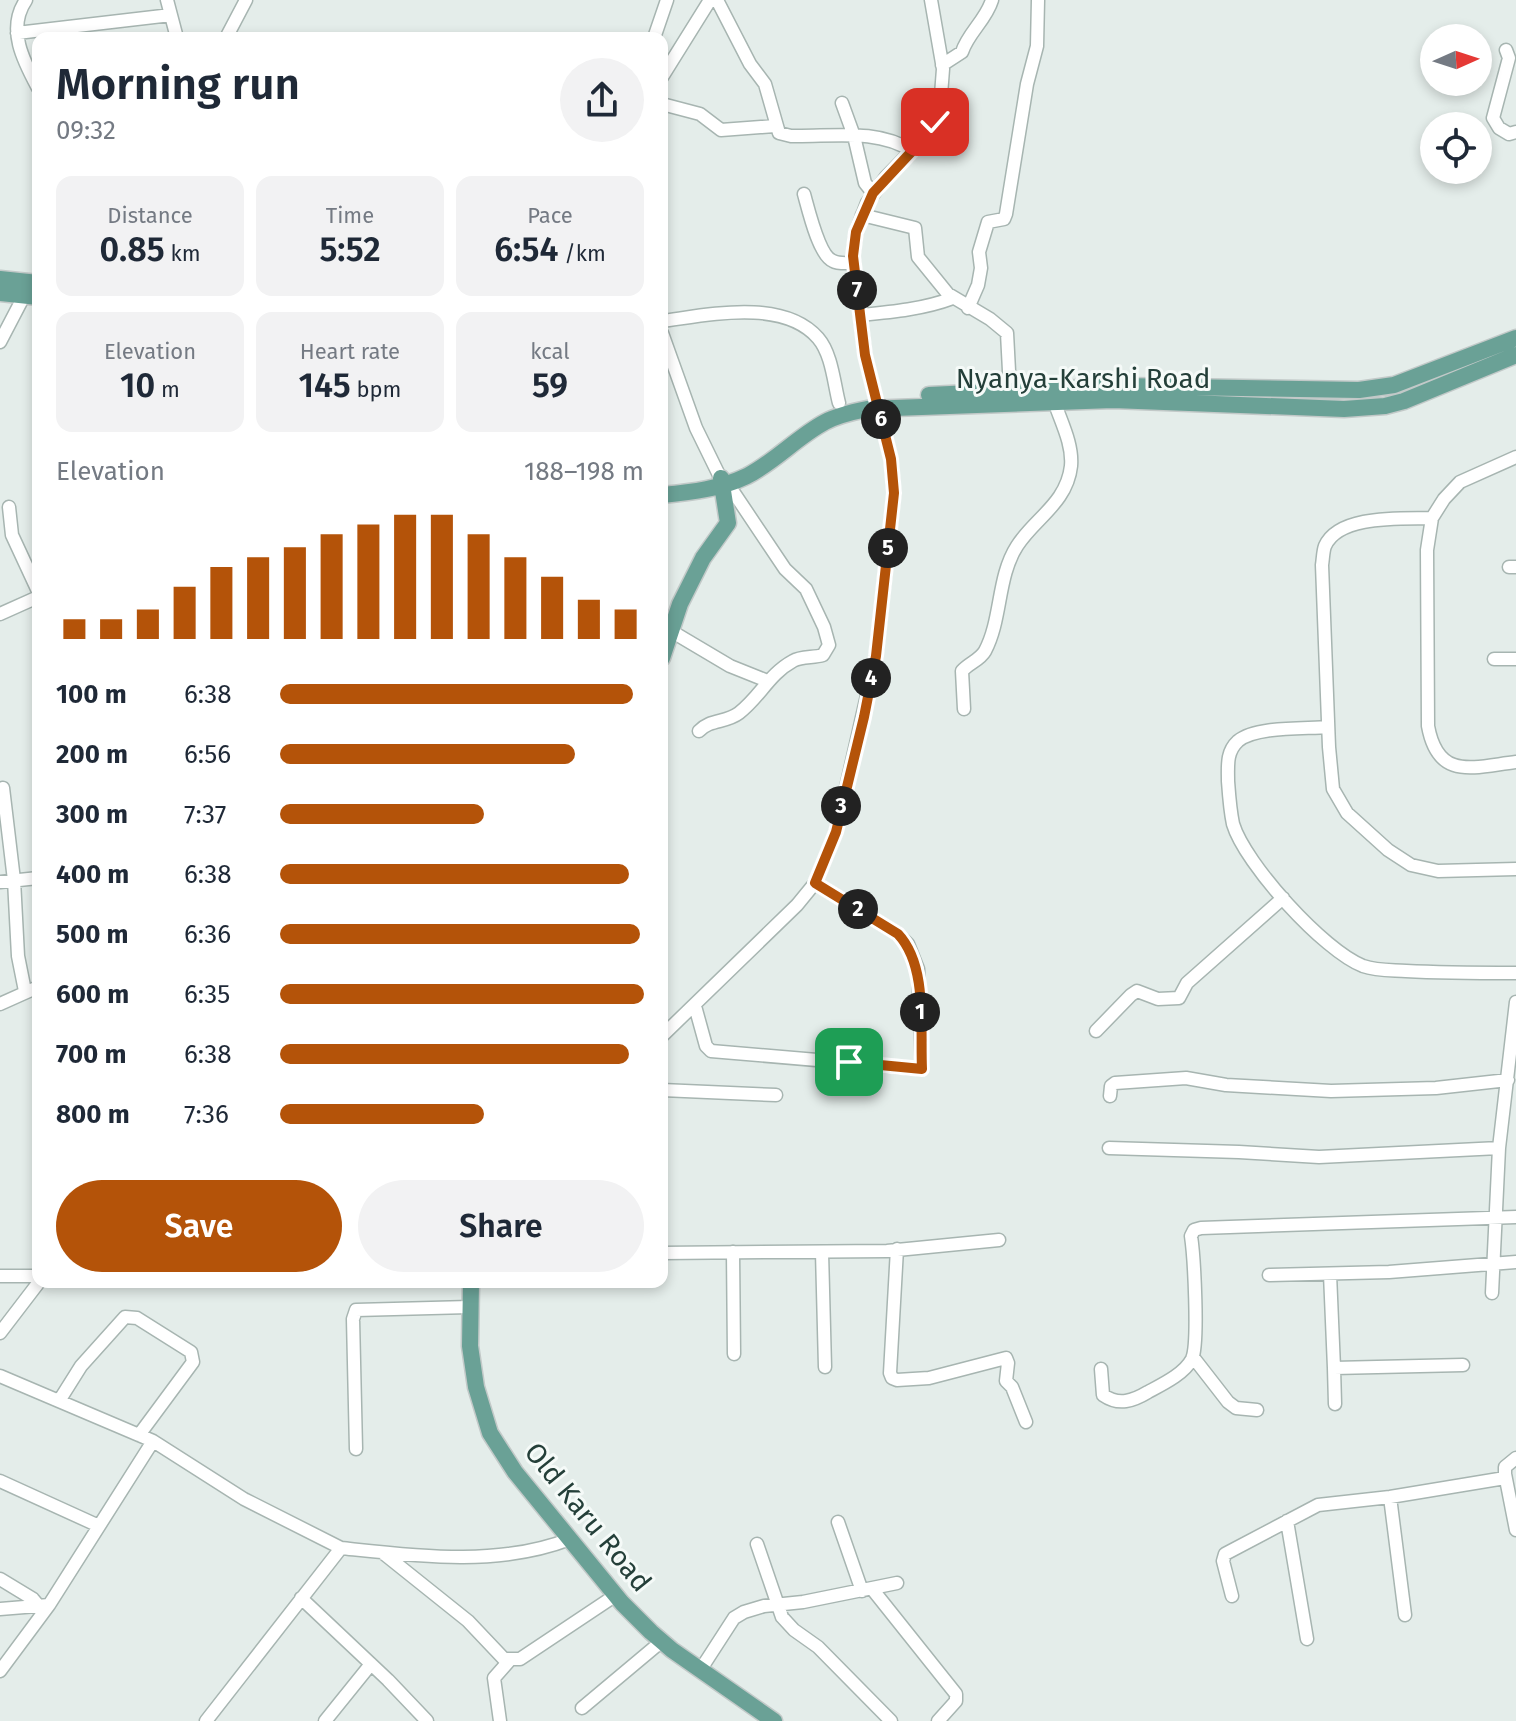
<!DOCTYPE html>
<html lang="en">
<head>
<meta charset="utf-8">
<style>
  :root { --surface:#fff; --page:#f2f2f3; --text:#1f2937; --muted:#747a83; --accent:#b45309 }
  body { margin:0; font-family:"Fira Sans",sans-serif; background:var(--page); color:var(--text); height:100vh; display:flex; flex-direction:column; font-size:30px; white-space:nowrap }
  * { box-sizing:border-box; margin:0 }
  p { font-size:26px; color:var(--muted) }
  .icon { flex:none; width:44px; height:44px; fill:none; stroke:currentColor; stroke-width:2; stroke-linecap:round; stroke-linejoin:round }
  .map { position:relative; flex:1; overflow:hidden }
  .side { position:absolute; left:32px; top:32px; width:636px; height:1256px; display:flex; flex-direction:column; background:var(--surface); border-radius:16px; box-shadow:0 4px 12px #0003 }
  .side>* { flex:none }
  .needle { width:52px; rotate:87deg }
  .fabs { position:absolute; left:1420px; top:24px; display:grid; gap:16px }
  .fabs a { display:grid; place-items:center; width:72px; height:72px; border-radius:50%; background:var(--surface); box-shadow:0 4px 12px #0003; font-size:40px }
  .pin { position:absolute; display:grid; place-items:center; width:68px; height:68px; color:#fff; margin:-34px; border-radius:16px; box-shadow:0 4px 12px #0006 }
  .km { position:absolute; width:40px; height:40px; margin:-20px; border-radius:50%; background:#222; color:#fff; font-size:22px; line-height:40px; text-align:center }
  .round { display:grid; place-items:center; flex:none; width:84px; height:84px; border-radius:42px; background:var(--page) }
  .summary { display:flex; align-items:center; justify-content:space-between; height:136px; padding:0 24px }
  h1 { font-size:44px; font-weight:600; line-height:60px }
  .figures { display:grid; grid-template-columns:repeat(3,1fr); gap:12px; height:136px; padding:8px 24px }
  .figures div { display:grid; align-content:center; border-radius:16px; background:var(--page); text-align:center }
  .figures b { font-size:34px; font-weight:600 }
  .figures small { font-size:22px; font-weight:400 }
  .figures p { font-size:22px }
  .chart { height:224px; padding:16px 24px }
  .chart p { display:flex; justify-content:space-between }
  .chart svg { width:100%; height:144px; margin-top:8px; stroke:var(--accent); stroke-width:6 }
  .action { display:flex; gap:16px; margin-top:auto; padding:16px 24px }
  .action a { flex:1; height:92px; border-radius:48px; background:var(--accent); color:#fff; font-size:32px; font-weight:600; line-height:92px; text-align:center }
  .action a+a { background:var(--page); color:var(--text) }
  ul { padding:0 24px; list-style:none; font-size:26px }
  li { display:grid; grid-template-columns:128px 96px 1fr; align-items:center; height:60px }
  li i { height:20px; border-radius:10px; background:var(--accent) }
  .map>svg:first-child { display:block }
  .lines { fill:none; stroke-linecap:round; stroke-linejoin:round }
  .minor-casing { stroke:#a7b5b1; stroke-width:15 }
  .major-casing { stroke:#c2c9c8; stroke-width:19 }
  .minor { stroke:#fff; stroke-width:12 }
  .major { stroke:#6aa196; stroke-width:16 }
  .route-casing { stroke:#fff; stroke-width:16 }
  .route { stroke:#b45309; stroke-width:10 }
  .labels { text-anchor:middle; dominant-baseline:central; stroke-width:6; stroke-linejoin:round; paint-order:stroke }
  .street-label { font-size:28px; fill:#243f39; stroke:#f5faf8 }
</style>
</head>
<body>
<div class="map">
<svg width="1516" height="1721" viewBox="0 0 1516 1721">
  <rect width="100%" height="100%" fill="#e4edea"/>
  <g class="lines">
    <g class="minor-casing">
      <path id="minor" d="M26,0C6,29 24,62 38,88
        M167,0L177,38
        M717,0L750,64L765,84L779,133L791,136C831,137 877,128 912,151
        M17,33L171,15
        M226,38L246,0
        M654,38L667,0
        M1506,50L1509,58L1493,118L1499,128L1509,134L1516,132
        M942,65L962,52C968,33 986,20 992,0
        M662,77L710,0
        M842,103L854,136L865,183L873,193
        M662,104L700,114L721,130L775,126
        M804,194C808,208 819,256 833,261C838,264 847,263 853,263
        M862,215L915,228L918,257L948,294L990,319L1007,333L1010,390
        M968,308L978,285L981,268L979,252L988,222L1004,219L1006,214L1027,84L1037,46L1038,0
        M861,315C892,312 924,309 953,298
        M662,321C708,315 783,298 818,338C832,354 834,384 839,403
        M662,333L696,428L720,477
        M0,342L24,296
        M1516,457L1460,482L1444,499L1432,518L1427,550L1428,726C1438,781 1473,767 1516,762
        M9,507L12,535L38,591
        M1432,518C1403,519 1339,514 1325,546C1323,551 1323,559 1322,565L1329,747L1333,789L1347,813L1388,850L1411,865L1438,871L1516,869
        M1509,567H1516
        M0,614L38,597
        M671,631L730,666L765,680
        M1494,659H1516
        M964,709L962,671C969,663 980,660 985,651C1002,619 997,577 1017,546C1034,519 1067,503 1071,466C1073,444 1061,422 1054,401
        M1328,727C1305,729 1256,726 1238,741C1226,752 1228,766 1228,781C1229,795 1230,810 1233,824C1245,864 1324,951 1363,966C1377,971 1392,970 1406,971C1443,973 1479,973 1516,973
        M699,731C710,719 726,723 739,713C760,697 769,674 793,661C801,656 814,658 823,655L829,645L824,627L806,589L785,569L728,484
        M3,788L14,880L18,956L25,991
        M0,882L38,878
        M0,1004L38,987
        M695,1006L706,1046L711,1051L922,1069L918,969L908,944L898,934L815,883
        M1096,1031L1131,995L1137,991L1158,999L1179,998L1187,983L1283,898
        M662,1036L797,905L815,883L836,832L876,656L894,493L891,459L865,355L853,256L856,232L867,203L886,177L928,134L940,108L943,69L931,0
        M662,1090L776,1095
        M1110,1096L1111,1086L1115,1083L1186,1078L1226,1085L1331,1091L1436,1088L1508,1080
        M1109,1148L1239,1152L1319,1157L1499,1148
        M897,1249L890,1373L892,1378L897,1380L929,1378L1006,1358L1008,1363L1006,1381L1012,1387L1026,1422
        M733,1252L734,1354
        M822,1252L825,1367
        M662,1253L887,1251L999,1240
        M1330,1274L1334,1368L1463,1365
        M1269,1275L1389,1272L1516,1262
        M0,1276H38
        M1492,1293L1499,1148L1516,1002
        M0,1333L39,1282
        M1193,1357L1228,1402L1236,1408L1257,1410
        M1334,1368L1335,1404
        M1101,1369L1103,1395C1119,1406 1133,1401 1148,1392C1163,1384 1184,1374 1192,1359C1199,1343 1194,1256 1191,1236L1194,1230L1201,1228L1516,1217
        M0,1376L153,1441L244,1499L341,1548
        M59,1401L81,1366L125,1317L137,1318L191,1352L193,1362L139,1435
        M356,1449L353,1319L356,1310L469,1307
        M1516,1458L1505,1467V1474L1516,1530
        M0,1481L99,1526
        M1390,1497L1405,1615
        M1287,1521L1307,1639
        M838,1522L862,1591
        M757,1544L782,1617L794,1630L818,1647L891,1721
        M383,1553L468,1621L504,1659H520L616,1595
        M0,1579L33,1599L38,1605
        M873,1590L956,1694V1701L938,1721
        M1232,1596L1223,1561L1225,1554L1318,1505L1390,1497L1505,1478
        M301,1598L388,1680L427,1721
        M0,1609L49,1605L153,1441
        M701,1669L734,1618L744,1612L764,1606L803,1602L897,1583
        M0,1671L49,1605
        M582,1708L662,1641
        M206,1721L341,1548C416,1556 498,1567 570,1539
        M325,1721L371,1664
        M500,1721L494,1678L509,1661"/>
    </g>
    <g class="major-casing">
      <path id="major" d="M0,279L38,283
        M0,293L38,297
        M929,395L1122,386L1359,390L1394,385L1516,338
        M662,495C692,492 720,489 747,476C776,461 797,437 825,422C838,415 852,412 867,409L1113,400L1344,409L1385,406L1404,401L1516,355
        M662,658L680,604L703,558L728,523L721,478
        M471,1282L470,1346L476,1387L490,1433L515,1472L622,1603L651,1632L672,1650L774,1721"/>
    </g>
    <use href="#minor" class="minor"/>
    <use href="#major" class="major"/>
  </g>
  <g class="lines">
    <g class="route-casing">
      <path id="route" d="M849,1062L922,1069C920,1027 928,966 898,934L815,883L836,832L864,717L876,656L894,493L891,459L865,355L853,256L856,232L873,193L928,134L935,122"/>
    </g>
    <use href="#route" class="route"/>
  </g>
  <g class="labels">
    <g class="street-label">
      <text x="1083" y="378">Nyanya-Karshi Road</text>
      <text transform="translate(588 1517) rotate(51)">Old Karu Road</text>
    </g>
  </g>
</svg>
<div class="fabs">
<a><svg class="needle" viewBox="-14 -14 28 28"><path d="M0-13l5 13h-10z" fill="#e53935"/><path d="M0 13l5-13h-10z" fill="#747a83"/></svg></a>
<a><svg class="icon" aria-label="locate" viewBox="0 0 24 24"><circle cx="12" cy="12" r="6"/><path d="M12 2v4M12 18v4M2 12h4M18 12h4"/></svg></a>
</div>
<div class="pin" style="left:849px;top:1062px;background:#1e9e55"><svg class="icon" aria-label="arrive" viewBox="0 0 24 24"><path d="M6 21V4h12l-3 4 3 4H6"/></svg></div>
<div class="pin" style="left:935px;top:122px;background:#d93025"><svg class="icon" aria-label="check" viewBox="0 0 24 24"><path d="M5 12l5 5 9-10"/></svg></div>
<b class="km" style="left:920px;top:1012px">1</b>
<b class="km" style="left:858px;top:909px">2</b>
<b class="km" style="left:841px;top:806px">3</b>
<b class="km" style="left:871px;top:678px">4</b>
<b class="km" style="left:888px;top:548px">5</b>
<b class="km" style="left:881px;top:419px">6</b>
<b class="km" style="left:857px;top:290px">7</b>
<section class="side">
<div class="summary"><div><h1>Morning run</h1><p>09:32</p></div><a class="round"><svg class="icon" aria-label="share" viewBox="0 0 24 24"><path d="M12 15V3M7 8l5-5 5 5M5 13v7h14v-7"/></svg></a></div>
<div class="figures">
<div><p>Distance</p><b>0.85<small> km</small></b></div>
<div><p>Time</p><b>5:52</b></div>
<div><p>Pace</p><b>6:54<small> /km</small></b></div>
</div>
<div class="figures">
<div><p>Elevation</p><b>10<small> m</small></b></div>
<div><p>Heart rate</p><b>145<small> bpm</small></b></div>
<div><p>kcal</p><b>59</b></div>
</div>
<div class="chart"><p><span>Elevation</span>188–198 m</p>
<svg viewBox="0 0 160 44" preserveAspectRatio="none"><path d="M5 44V38M15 44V38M25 44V35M35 44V28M45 44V22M55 44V19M65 44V16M75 44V12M85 44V9M95 44V6M105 44V6M115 44V12M125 44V19M135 44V25M145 44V32M155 44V35"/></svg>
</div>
<ul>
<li><b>100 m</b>6:38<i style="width:97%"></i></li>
<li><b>200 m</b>6:56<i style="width:81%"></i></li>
<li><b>300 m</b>7:37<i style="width:56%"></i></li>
<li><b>400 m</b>6:38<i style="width:96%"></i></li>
<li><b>500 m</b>6:36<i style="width:99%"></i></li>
<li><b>600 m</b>6:35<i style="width:100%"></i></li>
<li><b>700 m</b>6:38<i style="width:96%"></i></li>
<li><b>800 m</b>7:36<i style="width:56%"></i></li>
</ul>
<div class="action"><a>Save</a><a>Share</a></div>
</section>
</div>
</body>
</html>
